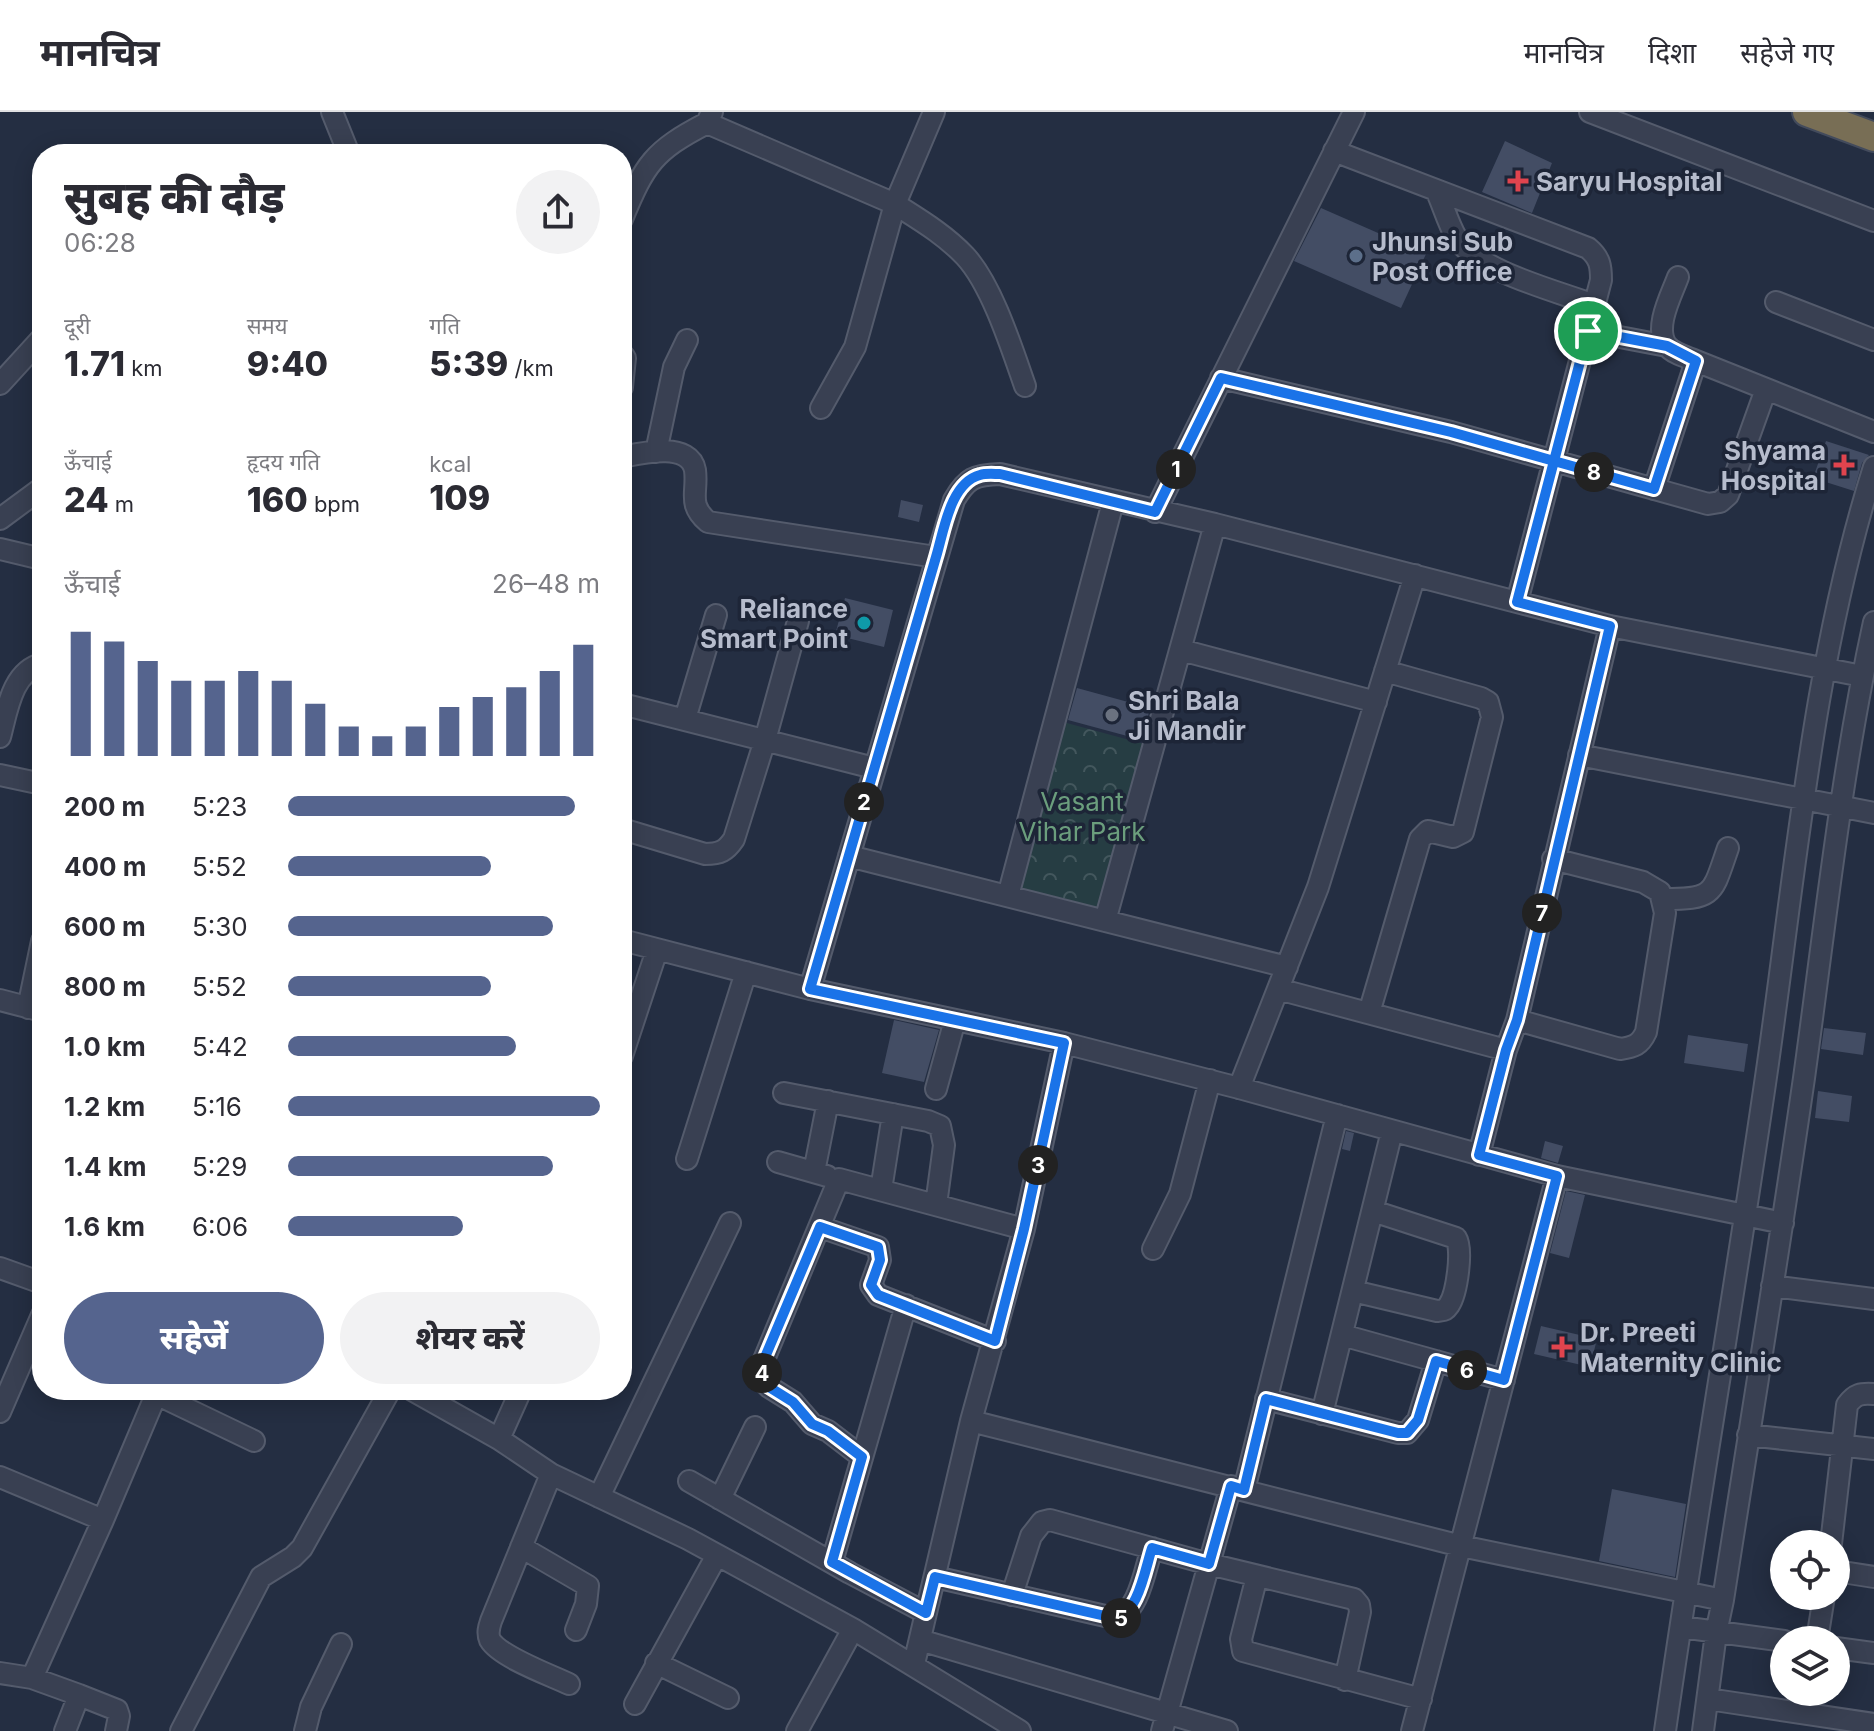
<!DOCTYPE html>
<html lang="hi">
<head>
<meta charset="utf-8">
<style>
  :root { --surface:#fff; --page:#f2f2f3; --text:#2b2b33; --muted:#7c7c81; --line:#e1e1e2; --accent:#55648e }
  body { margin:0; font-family:Inter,"Noto Sans Devanagari",sans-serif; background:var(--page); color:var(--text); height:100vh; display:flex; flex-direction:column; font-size:30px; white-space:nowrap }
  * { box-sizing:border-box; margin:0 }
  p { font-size:26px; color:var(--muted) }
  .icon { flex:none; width:44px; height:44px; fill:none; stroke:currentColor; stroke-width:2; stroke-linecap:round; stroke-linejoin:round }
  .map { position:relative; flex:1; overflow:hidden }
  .sheet { position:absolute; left:32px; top:32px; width:600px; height:1256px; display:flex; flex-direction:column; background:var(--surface); border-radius:32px; box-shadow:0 4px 20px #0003 }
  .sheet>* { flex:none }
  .fabs { position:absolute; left:1770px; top:1418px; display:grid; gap:16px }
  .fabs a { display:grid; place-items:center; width:80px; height:80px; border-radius:50%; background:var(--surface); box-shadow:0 4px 20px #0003; font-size:40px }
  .pin { position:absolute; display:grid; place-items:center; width:68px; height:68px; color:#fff; margin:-34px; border:4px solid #fff; border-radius:50%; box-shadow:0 2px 8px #0007 }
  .km { position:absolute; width:40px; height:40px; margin:-20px; border-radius:50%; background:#222; color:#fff; font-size:22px; line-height:40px; text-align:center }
  .round { display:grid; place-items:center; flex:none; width:84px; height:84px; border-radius:42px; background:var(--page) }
  .headline { display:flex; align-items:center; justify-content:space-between; height:136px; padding:0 32px }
  h1 { font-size:44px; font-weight:800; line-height:60px }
  .stats { display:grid; grid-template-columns:repeat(3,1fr); gap:12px; height:136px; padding:8px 32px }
  .stats div { display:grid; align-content:center }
  .stats b { font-size:34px; font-weight:800 }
  .stats small { font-size:22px; font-weight:400 }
  .stats p { font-size:22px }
  .chart { height:224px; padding:16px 32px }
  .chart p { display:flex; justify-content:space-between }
  .chart svg { width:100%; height:144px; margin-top:8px; stroke:var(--accent); stroke-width:6 }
  .primary-button { display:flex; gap:16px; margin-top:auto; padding:16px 32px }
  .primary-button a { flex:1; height:92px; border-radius:48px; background:var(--accent); color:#fff; font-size:32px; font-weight:800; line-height:92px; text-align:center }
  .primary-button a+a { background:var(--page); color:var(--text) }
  ul { padding:0 32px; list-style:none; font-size:26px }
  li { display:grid; grid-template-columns:128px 96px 1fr; align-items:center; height:60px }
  li i { height:20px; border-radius:10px; background:var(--accent) }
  header { display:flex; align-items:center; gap:48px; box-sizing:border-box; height:112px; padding:0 40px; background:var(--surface); border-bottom:2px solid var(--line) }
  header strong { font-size:38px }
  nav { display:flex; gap:44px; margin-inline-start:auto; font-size:28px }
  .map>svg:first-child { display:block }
  .forest { fill:url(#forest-crowns) }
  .building { fill:#434d64 }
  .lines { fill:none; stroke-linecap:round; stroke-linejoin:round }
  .minor-casing { stroke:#545b6c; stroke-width:24 }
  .highway-casing { stroke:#434b5c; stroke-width:32 }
  .minor { stroke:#394052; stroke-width:20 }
  .highway { stroke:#786e55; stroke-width:28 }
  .route-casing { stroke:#fff; stroke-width:16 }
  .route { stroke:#1a73e8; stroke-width:10 }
  .health-dot { fill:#e0444e; stroke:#1d2537; stroke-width:3 }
  .service-dot { fill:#5c6f8a; stroke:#1d2537; stroke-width:3 }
  .culture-dot { fill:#0f9aa8; stroke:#1d2537; stroke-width:3 }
  .worship-dot { fill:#6b7280; stroke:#1d2537; stroke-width:3 }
  .labels { text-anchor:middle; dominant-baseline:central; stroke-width:7; stroke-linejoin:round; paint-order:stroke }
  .poi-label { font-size:26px; font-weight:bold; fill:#b6bccc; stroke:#1d2537; text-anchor:start }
  .park-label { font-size:26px; fill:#6b9e7d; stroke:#1d2537 }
</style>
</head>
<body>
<header>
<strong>मानचित्र</strong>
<nav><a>मानचित्र</a><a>दिशा</a><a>सहेजे गए</a></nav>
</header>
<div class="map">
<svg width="1874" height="1619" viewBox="0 0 1874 1619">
  <defs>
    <pattern id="forest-crowns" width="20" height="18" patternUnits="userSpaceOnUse" patternTransform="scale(2)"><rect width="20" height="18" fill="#263d43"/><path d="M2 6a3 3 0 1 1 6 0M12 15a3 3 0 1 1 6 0" fill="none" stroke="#43575d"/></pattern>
  </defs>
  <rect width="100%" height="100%" fill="#242e42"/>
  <path class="forest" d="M1063,610L1148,633L1102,799L1017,776Z"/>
  <path class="building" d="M1505,29L1552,51L1532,101L1482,80Z
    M1321,96L1426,142L1401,196L1294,149Z
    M1826,329L1869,343L1862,351L1854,379L1813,366Z
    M901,388L923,393L919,410L898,405Z
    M845,486L893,498L884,535L835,523Z
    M1077,576L1150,596L1142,628L1068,608Z
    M894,908L939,918L924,970L882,961Z
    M1824,916L1866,921L1863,943L1821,937Z
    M1688,923L1748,932L1744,960L1684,951Z
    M1818,979L1852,984L1849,1010L1815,1006Z
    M1346,1019L1354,1021L1350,1039L1342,1037Z
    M1545,1029L1563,1034L1558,1051L1541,1046Z
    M1566,1079L1585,1083L1569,1146L1550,1141Z
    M1541,1214L1597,1227L1590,1255L1534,1242Z
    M1612,1377L1686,1392L1675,1465L1599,1449Z"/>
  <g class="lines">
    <g class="minor-casing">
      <path id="minor" d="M332,0L349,42
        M712,0L707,11L895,92L934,0
        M1590,0L1874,109
        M1334,39L1588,136C1600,146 1601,154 1601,168L1517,490
        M1436,78C1443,93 1448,111 1456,125C1476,159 1557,179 1594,193
        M622,107C645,52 653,39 707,11
        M1678,165C1672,182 1653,216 1667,234C1674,242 1687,245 1696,249
        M1776,190L1874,228
        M1588,219L1667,234
        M622,242L625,246L622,275
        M1221,266L1451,320L1708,392L1720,390L1728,383L1766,277
        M0,272L42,226
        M821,296L855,235L895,92C920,108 944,122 965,144C992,173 1012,237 1025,274
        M656,340L674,255L687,228
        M622,345C641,341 690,329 695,358C698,381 687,392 708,410L936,445
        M1654,377L1696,249L1874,320
        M1155,400L1354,0
        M0,407L42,376
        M0,437L42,447
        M1181,538L1376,590
        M622,592L874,656
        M685,607L716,503
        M0,625C7,599 12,559 42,552
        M1579,643L1874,701
        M0,663L42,672
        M622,717L705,742C720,742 726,739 734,727L765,628L798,509
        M849,744L1287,855
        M1008,784L1113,390
        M1664,787C1715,787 1712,782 1728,736
        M1105,809L1215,412
        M622,828L810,877L1064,931L1239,976L1557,1064L1783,1111
        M810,877L954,388C967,366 974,363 1000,362L1215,412L1610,514L1862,564
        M1278,877L1506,938
        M0,888L42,899
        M28,896L42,829
        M1369,901L1420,727L1428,719L1453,725L1463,720L1492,605L1488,590L1481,586L1385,559
        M1517,908L1620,937C1634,935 1640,933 1646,920L1665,801L1660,780L1643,770L1553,747
        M622,944L657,838
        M1239,976L1318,775L1415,463
        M936,977L955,908
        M784,981L928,1009L940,1014L944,1033L936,1093
        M1479,1043L1506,938L1517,908L1610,514
        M687,1047L746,860
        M778,1050L827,1064
        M814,1060L828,989
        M881,1078L893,1002
        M820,1115L878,1135L880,1148L871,1173L878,1183L995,1229
        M1153,1137L1180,1082L1210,968
        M0,1156L42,1171
        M1772,1174L1874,1187
        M1353,1179L1437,1199C1444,1198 1445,1199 1449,1193C1457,1181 1463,1137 1456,1126L1373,1099
        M1342,1223L1504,1268
        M412,1278L499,1327L551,1362L688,1427L853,1517L1020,1619
        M156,1282L254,1329
        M1266,1287L1398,1321H1407L1418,1308L1436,1249
        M0,1300L42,1203
        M1322,1302L1392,1019
        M971,1309L1461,1434L1723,1488
        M1748,1323L1874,1337
        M499,1327L521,1278
        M862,1345L828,1319L812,1312L793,1290L769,1275L763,1269V1250L839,1067L1024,1117
        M551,1362L491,1509C489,1515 487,1521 490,1528C500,1545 550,1563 569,1572
        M0,1365L103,1408
        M689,1369L850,1461L926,1501
        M1244,1378L1337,1003
        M599,1385L730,1111
        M720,1387L755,1315
        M1831,1432L1847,1293C1855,1282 1861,1281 1874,1282
        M521,1435L588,1474L586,1492L576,1518
        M832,1450L906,1193
        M1836,1459L1874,1465
        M1257,1464L1241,1527L1243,1539L1421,1587
        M935,1465L1114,1506C1138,1504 1145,1457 1152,1436
        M1012,1483L1031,1424L1042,1410L1050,1408L1209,1452L1354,1487L1359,1493L1360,1500L1345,1568
        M1681,1515L1784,1529
        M920,1528L1227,1619
        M1817,1528L1824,1484
        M1836,1536L1874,1541
        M656,1551L728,1586
        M914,1552L971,1309L1024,1117L1064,931
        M0,1561L32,1566L79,1583L65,1619
        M32,1566L103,1408L158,1278
        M79,1583L117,1598L119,1604L116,1619
        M1708,1587L1874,1612
        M635,1592L717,1443
        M181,1619L261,1465L293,1445L302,1436L390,1278
        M305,1619L311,1595L341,1532
        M797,1619L853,1517
        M1162,1619L1231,1374
        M1412,1619L1557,1064
        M1665,1619C1697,1396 1736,1174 1768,951C1796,754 1814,544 1874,355
        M1703,1619L1716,1521L1723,1488C1750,1314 1779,1140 1804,966C1825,814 1841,660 1874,510"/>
    </g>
    <g class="highway-casing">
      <path id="highway" d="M1807,0L1874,25"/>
    </g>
    <use href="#minor" class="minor"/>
    <use href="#highway" class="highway"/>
  </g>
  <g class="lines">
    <g class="route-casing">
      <path id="route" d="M1588,219L1554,349L1451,320L1221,266L1155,400L1000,362C994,362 986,361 980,363C950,371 944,419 936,445L810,877L1064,931L1024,1117L995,1229L878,1183L871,1173L880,1148L878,1135L820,1115L763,1250V1269L769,1275L793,1290L812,1312L828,1319L862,1345L832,1450L926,1501L935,1465L1114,1506C1138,1504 1145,1457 1152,1436L1209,1452L1231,1374L1244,1378L1266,1287L1398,1321H1407L1418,1308L1436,1249L1504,1268L1557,1064L1479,1043L1506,938L1517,908L1610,514L1517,490L1554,349L1654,377L1696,249L1667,234L1588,219"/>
    </g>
    <use href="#route" class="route"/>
  </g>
  <g class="health-dot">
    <path d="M1514 57h8v8h8v8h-8v8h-8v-8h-8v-8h8z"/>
    <path d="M1840 341h8v8h8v8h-8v8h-8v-8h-8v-8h8z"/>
    <path d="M1558 1223h8v8h8v8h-8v8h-8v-8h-8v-8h8z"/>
  </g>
  <circle class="service-dot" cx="1356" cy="144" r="8"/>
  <circle class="culture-dot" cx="864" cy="511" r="8"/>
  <circle class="worship-dot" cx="1112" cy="603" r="8"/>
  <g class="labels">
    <g class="poi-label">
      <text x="1536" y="69">Saryu Hospital</text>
      <text x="1372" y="129">Jhunsi Sub<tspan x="1372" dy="30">Post Office</tspan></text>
      <text x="1826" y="338" text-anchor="end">Shyama<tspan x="1826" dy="30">Hospital</tspan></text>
      <text x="848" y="496" text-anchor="end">Reliance<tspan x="848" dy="30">Smart Point</tspan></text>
      <text x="1128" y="588">Shri Bala<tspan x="1128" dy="30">Ji Mandir</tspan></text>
      <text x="1580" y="1220">Dr. Preeti<tspan x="1580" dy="30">Maternity Clinic</tspan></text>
    </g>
    <g class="park-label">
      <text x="1082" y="689">Vasant<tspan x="1082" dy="30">Vihar Park</tspan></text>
    </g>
  </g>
</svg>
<div class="fabs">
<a><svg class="icon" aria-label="locate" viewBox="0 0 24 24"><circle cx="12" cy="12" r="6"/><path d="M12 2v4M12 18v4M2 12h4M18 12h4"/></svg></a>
<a><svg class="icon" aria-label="layers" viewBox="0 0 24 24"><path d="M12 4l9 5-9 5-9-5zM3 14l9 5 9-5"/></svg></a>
</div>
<div class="pin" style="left:1588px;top:219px;background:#1e9e55"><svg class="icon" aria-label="arrive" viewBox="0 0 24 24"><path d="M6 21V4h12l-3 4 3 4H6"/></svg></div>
<b class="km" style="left:1176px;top:357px">1</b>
<b class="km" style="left:864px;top:690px">2</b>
<b class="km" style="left:1038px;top:1053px">3</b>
<b class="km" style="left:762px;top:1261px">4</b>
<b class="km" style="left:1121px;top:1506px">5</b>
<b class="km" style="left:1467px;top:1258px">6</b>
<b class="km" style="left:1542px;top:801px">7</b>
<b class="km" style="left:1594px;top:360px">8</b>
<section class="sheet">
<div class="headline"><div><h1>सुबह की दौड़</h1><p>06:28</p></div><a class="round"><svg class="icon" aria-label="share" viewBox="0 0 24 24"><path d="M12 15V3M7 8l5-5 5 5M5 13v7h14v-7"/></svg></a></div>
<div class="stats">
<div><p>दूरी</p><b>1.71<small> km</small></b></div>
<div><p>समय</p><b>9:40</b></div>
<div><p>गति</p><b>5:39<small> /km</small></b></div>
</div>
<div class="stats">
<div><p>ऊँचाई</p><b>24<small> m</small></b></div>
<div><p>हृदय गति</p><b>160<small> bpm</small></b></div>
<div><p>kcal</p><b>109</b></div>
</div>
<div class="chart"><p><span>ऊँचाई</span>26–48 m</p>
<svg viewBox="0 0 160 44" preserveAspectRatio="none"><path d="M5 44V6M15 44V9M25 44V15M35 44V21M45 44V21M55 44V18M65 44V21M75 44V28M85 44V35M95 44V38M105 44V35M115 44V29M125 44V26M135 44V23M145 44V18M155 44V10"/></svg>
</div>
<ul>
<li><b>200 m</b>5:23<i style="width:92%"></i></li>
<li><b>400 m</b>5:52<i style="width:65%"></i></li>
<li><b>600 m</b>5:30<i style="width:85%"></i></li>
<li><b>800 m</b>5:52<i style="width:65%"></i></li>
<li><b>1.0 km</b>5:42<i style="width:73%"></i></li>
<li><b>1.2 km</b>5:16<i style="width:100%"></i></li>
<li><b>1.4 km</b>5:29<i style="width:85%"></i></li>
<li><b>1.6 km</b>6:06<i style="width:56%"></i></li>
</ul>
<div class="primary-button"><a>सहेजें</a><a>शेयर करें</a></div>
</section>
</div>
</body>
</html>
